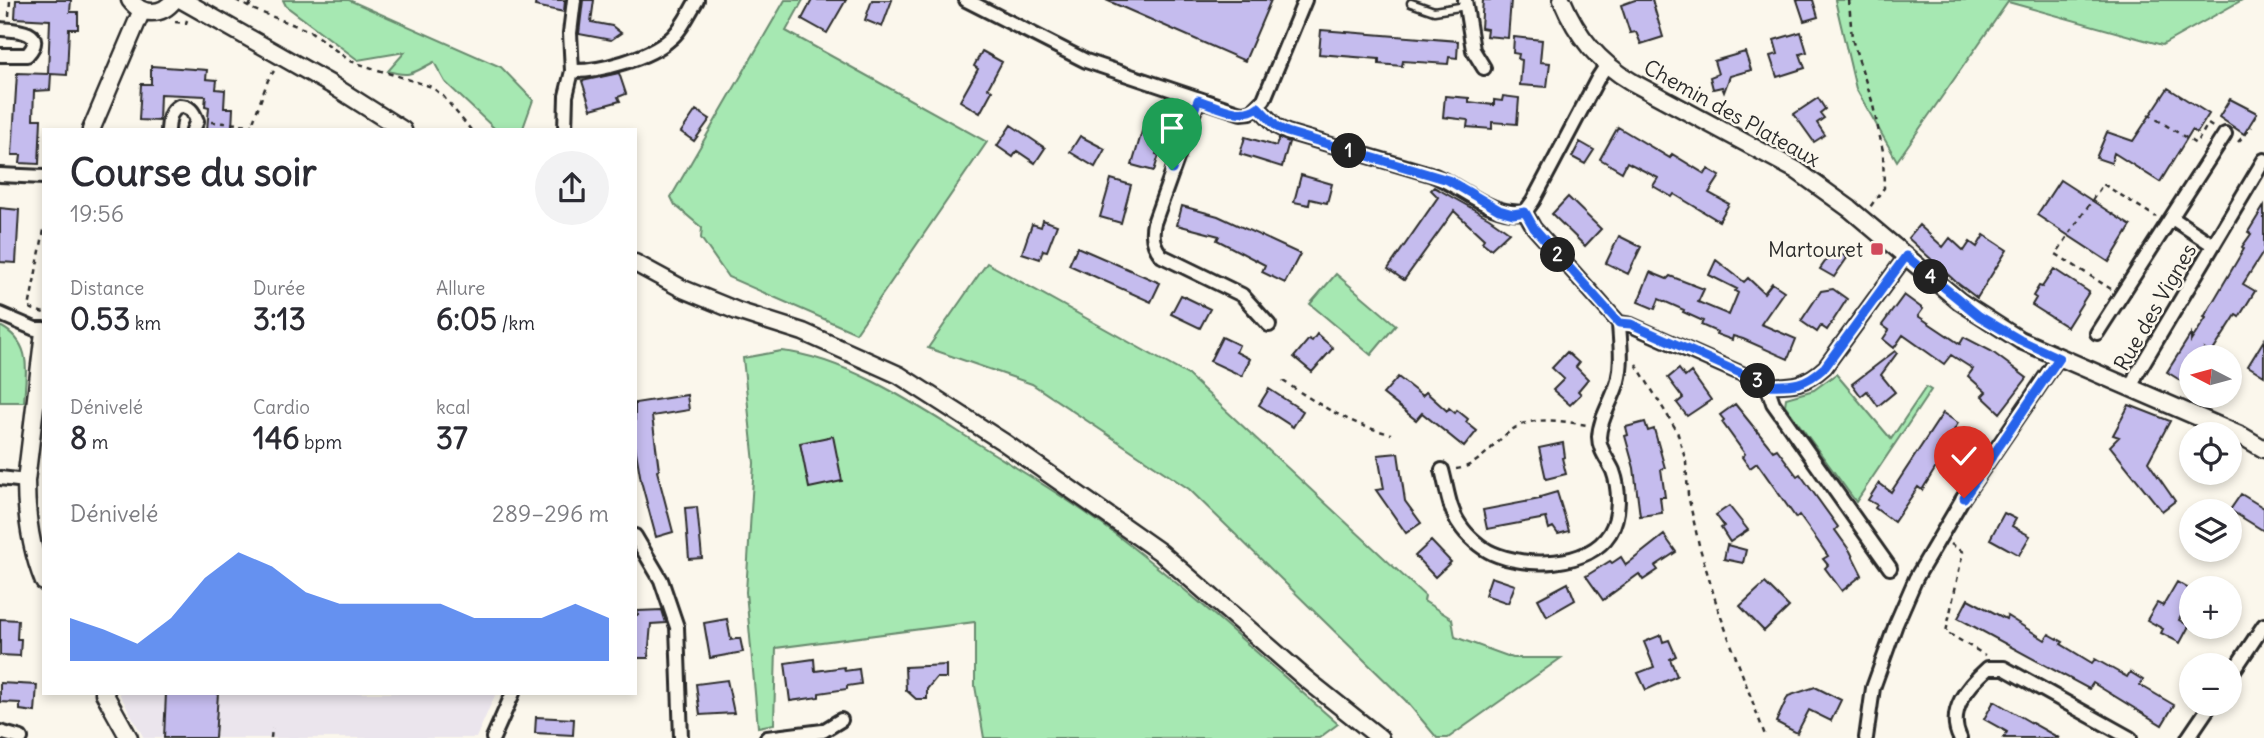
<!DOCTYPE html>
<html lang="fr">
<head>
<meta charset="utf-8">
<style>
  :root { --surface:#fff; --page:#f2f2f3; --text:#2b2b33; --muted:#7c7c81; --accent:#2563eb }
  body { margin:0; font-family:Delius,sans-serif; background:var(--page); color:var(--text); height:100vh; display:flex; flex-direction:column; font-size:26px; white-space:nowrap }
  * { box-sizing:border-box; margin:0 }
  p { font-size:23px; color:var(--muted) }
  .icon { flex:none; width:38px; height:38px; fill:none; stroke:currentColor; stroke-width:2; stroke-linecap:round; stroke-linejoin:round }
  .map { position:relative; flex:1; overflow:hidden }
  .panel { position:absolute; left:42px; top:128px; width:595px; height:567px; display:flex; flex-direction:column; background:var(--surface); border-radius:0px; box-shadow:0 4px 10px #0003 }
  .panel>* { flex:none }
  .needle { width:46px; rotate:276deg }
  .buttons { position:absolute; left:2179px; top:345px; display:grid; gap:14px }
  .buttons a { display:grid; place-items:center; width:63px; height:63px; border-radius:50%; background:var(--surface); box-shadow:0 4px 10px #0003; font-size:35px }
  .pin { position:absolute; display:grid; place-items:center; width:60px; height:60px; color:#fff; margin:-72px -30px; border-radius:50% 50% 50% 0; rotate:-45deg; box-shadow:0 0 7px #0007 }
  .pin .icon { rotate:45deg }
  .km { position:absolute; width:35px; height:35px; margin:-18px; border-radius:50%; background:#222; color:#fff; font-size:19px; line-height:35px; text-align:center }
  .round { display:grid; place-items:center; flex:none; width:74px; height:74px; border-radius:37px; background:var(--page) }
  .overview { display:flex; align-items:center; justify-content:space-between; height:119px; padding:0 28px }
  h1 { font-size:38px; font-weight:700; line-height:52px }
  .figures { display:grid; grid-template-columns:repeat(3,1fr); gap:10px; height:119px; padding:7px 28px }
  .figures div { display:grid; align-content:center }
  .figures b { font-size:30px; font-weight:700 }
  .figures small { font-size:19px; font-weight:400 }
  .figures p { font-size:19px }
  .chart { height:196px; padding:14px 28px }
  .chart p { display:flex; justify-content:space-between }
  .chart svg { width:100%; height:126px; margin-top:7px; fill:var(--accent); opacity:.7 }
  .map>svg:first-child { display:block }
  .built { fill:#ebe5ed }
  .green { fill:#a6e8b2; stroke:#688a6e; stroke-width:2 }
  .building { fill:#c5bcee; stroke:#2b2b2b; stroke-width:2 }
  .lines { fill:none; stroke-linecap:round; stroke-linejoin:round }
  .service-casing { stroke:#2b2b2b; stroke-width:11 }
  .minor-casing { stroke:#2b2b2b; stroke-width:18 }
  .tertiary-casing { stroke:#2b2b2b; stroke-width:21 }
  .path { stroke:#2b2b2b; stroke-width:2.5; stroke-dasharray:5 5; stroke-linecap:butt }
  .service { stroke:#fbf7ec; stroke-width:6 }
  .minor { stroke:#fbf7ec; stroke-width:12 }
  .tertiary { stroke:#fbf7ec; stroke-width:16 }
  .route-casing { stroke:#fff; stroke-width:14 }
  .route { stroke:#2563eb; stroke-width:9 }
  .poi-dot { fill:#d1495b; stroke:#fbf7ec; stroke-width:2.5 }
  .labels { text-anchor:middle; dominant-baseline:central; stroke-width:5; stroke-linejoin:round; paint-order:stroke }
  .street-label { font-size:21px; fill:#2b2b2b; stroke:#fbf7ec }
  .poi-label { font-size:21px; fill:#2b2b2b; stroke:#fbf7ec; text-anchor:end }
</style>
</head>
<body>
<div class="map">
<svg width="2264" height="738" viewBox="0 0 2264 738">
  <rect width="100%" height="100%" fill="#fbf7ec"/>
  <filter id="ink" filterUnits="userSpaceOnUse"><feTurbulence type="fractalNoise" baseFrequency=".0143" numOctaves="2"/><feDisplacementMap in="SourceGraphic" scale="14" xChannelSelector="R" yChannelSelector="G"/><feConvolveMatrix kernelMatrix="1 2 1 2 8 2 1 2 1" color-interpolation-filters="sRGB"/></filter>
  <g filter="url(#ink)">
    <path class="built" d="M119,693H496L476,738H144Z"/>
    <path class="green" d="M283,0H349L501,67L533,100L523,128L495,129L445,82L434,62C414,72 411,78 388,71L405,52L358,60L286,6Z
      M785,0H803L786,31L987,142L856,333L728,277L701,238L702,228L675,205L671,197Z
      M1835,0H2242L2162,45L2008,2L1897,161L1856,89Z
      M987,263L1188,375L1425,596L1424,601L1452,619L1455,637L1513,658H1561L1448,738H1437L1406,701L1189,489L1032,384L928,348Z
      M1336,274L1396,325L1371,355L1310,304Z
      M0,326C33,343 26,371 24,402H0Z
      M781,351C841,357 909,400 959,432C1014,467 1072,500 1123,540C1198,598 1267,662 1338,724L1319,738H984L975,686V622L776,648L774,724L758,727L746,592L754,463L743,358Z
      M1836,374L1891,439L1926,387L1931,390L1856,502L1785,405L1786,398L1814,390Z"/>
    <path class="building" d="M16,0H71L70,12H78V29H69L67,75L51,74L50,90L34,91L33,119H41L39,164L20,163L21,155H12L17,73L48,74L50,20L15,18Z
      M536,0H565L564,12L535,6Z
      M583,0H594L591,22L612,26L621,33L611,40L579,34Z
      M812,0H846L827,33L802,19Z
      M872,0H892L882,27L865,20Z
      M1106,0H1271L1245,61Z
      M1483,0H1511L1508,38L1486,36L1487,29L1481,28Z
      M1635,0H1652L1663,37L1641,44L1636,32L1630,33L1621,5Z
      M1797,0H1813L1818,17L1804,21Z
      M1321,30L1458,41L1457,58L1449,57L1448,64L1403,61L1402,66L1379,64V59L1319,54Z
      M1801,32L1807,52L1800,54L1805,68L1777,77L1770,56L1778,54L1774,40Z
      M1514,37L1542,40L1540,62L1550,63L1547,87L1520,85L1522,60L1518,59L1519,54L1513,53Z
      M982,51L1002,62L988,88L992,91L980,113L960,101L978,69L974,66Z
      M1745,52L1751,70L1730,76L1724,92L1722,87L1713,89L1710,77L1718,74L1714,61Z
      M151,66L207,70L206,79L217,80L216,89L225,90L224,108H233L232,130H207L209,107L205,106L206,96L160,94L159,121L139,120L141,84H151Z
      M619,73L626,94L618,97L620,101L591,109L582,81Z
      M2168,88L2209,114L2197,133L2192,130L2160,182L2114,153L2111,163L2096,158L2107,132L2133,141Z
      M1445,96L1469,98V102L1494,105V100L1502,101L1503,96L1519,98L1517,124L1492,122V129L1467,127L1468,120L1443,117Z
      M1818,98L1825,109L1820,113L1824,118L1817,123L1825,135L1814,142L1794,114Z
      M2230,99L2257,113L2244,134L2219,117Z
      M696,110L710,119L694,141L681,132Z
      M1011,125L1045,148L1035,163L1017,151L1013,157L997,146Z
      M1618,127L1670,158L1672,154L1705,174L1708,169L1720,176L1709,193L1729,204L1719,221L1674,194L1672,197L1653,186L1658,178L1627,162L1622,172L1600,159Z
      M1143,128L1162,134L1156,154L1159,155L1154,171L1132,165Z
      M1080,136L1105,149L1095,167L1070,152Z
      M1245,137L1276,146L1279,138L1289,142L1282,167L1240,154Z
      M1580,142L1594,150L1585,164L1572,157Z
      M1301,175L1332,184L1327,203L1310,199L1309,205L1294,202Z
      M1111,179L1131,185L1121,223L1100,217Z
      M2060,180L2131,226L2109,262L2037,215Z
      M1434,187L1489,218L1509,232L1491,249L1482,242L1484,239L1454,211L1404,280L1388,269L1438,197L1431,190Z
      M1568,197L1601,229L1585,246L1552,214Z
      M1182,206L1218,216L1300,254L1285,283L1262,272L1265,265L1217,240L1219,236L1177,225Z
      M2264,206V251L2243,284L2255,291L2239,317L2236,315L2211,354L2204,349L2200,357H2191V387L2167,372L2191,334V341L2206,318L2204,317L2244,249L2242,247L2251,234L2248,232Z
      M0,208L19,210L16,263L0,262Z
      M1043,220L1057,225L1047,251L1043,250L1040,259L1022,253L1032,224L1041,227Z
      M1919,225L1943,247L1950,238L1964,251L1970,242L1977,247L1984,235L2007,250L1977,298L1956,282L1908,238Z
      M1619,236L1641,247L1628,274L1606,263Z
      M1077,247L1160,283L1151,302L1069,265Z
      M1834,249L1847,258L1834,277L1820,269Z
      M1716,260L1744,282L1748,278L1764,293L1772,283L1784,291L1761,324L1796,339L1788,359L1743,339L1733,336L1732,340L1716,334L1717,332L1701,325L1703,321L1683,312L1684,310L1659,299L1655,309L1638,302L1650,272L1667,279L1670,276L1704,289L1698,302L1729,315L1738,293L1735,291L1737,289L1709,275Z
      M2054,269L2089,292L2067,327L2032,305L2036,298L2033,296L2039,286L2042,287Z
      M1833,289L1847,299L1827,330L1821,326L1817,332L1801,321L1821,291Z
      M1181,295L1210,309L1200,328L1171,314Z
      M1904,295L1923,309L1918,316L1960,344L1964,337L1991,351L2027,378L2000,413L1982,396L1986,392L1968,376L1973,369L1951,355L1944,364L1903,335L1894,348L1883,339L1889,330L1882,325Z
      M1317,334L1333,348L1312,372L1294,357L1309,339L1312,341Z
      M1222,337L1239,345L1236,352L1250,359L1242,376L1210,361Z
      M2264,340V376L2248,366Z
      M1895,351L1897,353L1881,375L1895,392L1878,406L1867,391L1861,396L1852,384Z
      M1567,352L1579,363L1576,367L1588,379L1578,391L1581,394L1570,405L1553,390L1564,379L1552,368Z
      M1679,369L1685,377L1691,372L1711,400L1687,416L1677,403L1683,398L1668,378Z
      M1398,377L1422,396L1426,392L1447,411L1449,408L1455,413L1457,410L1468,419L1466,422L1477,431L1464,447L1422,413L1416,420L1383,394Z
      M1269,389L1303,411L1293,427L1259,405Z
      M687,395L689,410L652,416L659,470L657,471L673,532L656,537L641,481L635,446V403Z
      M1735,404L1773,451L1777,449L1797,476L1800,474L1838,527L1835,530L1850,551L1862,575L1842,591L1825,568L1828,565L1823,559L1828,556L1817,540L1799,515L1796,518L1757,463L1750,468L1742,457L1745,454L1722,422L1724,420L1720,415Z
      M2129,405L2170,421L2148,462L2175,501L2162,511L2110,446L2119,437L2113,435Z
      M1943,413L1958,423L1954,430L1958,432L1922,490L1918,487L1894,522L1875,508L1877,505L1868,500L1879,483L1891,492Z
      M1645,422L1648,431L1654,429L1665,468L1661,469L1665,497H1660L1662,513L1640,516L1634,468L1625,436L1628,435L1626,427Z
      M833,436L842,481L809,488L800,443Z
      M1563,443L1565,457L1562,458L1566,474L1546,479L1539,448Z
      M1398,453L1405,501L1421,523L1406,533L1376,490L1384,489L1378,455Z
      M1557,492L1569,531L1558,534L1553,527L1549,529L1546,518L1487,529L1483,510L1540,499V497Z
      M2241,494L2264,508V531L2230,510Z
      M1729,506L1748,530L1730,542L1721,528L1724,526L1716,515Z
      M697,507L702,558L689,559L685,508Z
      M2004,513L2016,519L2012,526L2030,536L2019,555L1990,539Z
      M1664,535L1676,552L1655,566L1658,570L1643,580L1639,574L1603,600L1586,576L1610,561L1612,563L1621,557L1626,565Z
      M1431,541L1451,562L1435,577L1415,556Z
      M1727,545L1746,550L1743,563L1724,559Z
      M1491,577L1515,585L1508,603L1485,595Z
      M2177,582L2191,590L2183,603L2187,606L2179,620L2189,626L2180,643L2161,633L2163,629L2147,620L2157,603L2163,606Z
      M1568,583L1575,600L1547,616L1538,599Z
      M1765,583L1789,607L1764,631L1740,606Z
      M1968,599L2006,619L2007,616L2045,640L2049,634L2063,642L2061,644L2092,663L2095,659L2127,677L2130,672L2143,680L2140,685L2174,705L2162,725L2093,683L2089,689L1958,618Z
      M662,610L666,623L651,624L648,658H635V615H638V611Z
      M0,619L18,620L17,639H21L20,656L0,655Z
      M727,619L731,640L740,638L743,652L710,658L704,623Z
      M1661,635L1663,642L1669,640L1676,656L1670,659L1677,676L1646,690L1638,673L1654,667L1644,642Z
      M814,659L815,671L844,667L845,671L859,669L861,684L847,686V689L819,693V697L790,701L785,663Z
      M946,665V678H936L927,689V699H916L906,690L905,667Z
      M727,680L734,713L700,715L696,684Z
      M0,683L37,685L35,712L20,710V703L0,702Z
      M1815,687L1841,700L1831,721L1809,710L1797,733L1776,722L1788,696Z
      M166,693H218L215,738H164Z
      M1994,701L2030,722L2059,738H2004L2007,732L1984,719Z
      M536,717L574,719L573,735L535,733Z"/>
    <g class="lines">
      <g class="service-casing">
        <path id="service" d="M1411,3L1434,11L1466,6"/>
      </g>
      <g class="minor-casing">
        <path id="minor" d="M966,0L1086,61L1241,113L1251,112L1264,99L1305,0
          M1465,0L1473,50L1484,68
          M0,29C15,30 49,31 27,55H0
          M572,71C599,72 649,58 669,40C681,31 689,13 697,0
          M1198,100L1154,223C1151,236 1153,246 1162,256L1242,295L1269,325
          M1258,107L1277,127L1287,132L1430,174C1461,185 1490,217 1525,212L1533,201L1598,78L1606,66
          M168,130C169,119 169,112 179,106C190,106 193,111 197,121L193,130
          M565,130L566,96L572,71L570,33L574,0
          M0,175L44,177
          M1525,212L1534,228L1619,323L1631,325L1767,385C1794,386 1805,385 1825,367L1906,256
          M2172,218L2213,245
          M0,314L35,329H44
          M2097,333L2225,134
          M1767,385L1773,403L1890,568
          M2131,388L2136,375L2264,160
          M1442,470C1447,488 1449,510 1460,525C1467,536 1481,548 1492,553C1525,568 1588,568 1610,533C1620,516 1620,490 1613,471C1608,460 1599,450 1599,437C1600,417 1613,400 1618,381C1623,362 1620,343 1619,323
          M0,478L26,481
          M635,536L661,580L677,627L681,738
          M2230,676L2264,625
          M0,732L21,738
          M493,738L513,693
          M767,738L823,731L841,720
          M1866,738L1873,688L1896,624L1916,578L1963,498L2059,357
          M1960,738C1946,710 1969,685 1988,668H2004L2130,738
          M2188,738L2211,704"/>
      </g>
      <g class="tertiary-casing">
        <path id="tertiary" d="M130,0C142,16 162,16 174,0
          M182,0L332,85L403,130
          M1562,0C1577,36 1598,62 1632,82L1796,170L1850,209L1959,301L2020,340L2242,436L2264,449
          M91,130L142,10
          M635,263L683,289L737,311L803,332L899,375L1005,443L1160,552L1306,679L1380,738
          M44,332L26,481C26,516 31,550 44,582
          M104,693L129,738"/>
      </g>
      <path class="path" d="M236,0L252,9L310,31L350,61L432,87L443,96L471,130
        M1849,0L1852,39L1872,101L1883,151L1884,188L1870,207
        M249,7L252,0
        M9,16L10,0
        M175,22L186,23L187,20
        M2148,114L2196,144L2208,124L2214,128
        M211,122L252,125
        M250,130L268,80L274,71
        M2238,142L2252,127
        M44,230L29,308L44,313
        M2111,289L2056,254L2103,184L2156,217
        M1636,364L1677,431L1686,462L1688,495L1699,545L1718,609L1766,738
        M1283,381C1318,404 1350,425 1391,434
        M1456,469C1484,466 1497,434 1523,424C1543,417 1567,422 1587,425
        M1951,544L1963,552L1946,632L1985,655
        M271,738L272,728"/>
      <use href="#service" class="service"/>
      <use href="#minor" class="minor"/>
      <use href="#tertiary" class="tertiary"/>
    </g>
  </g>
  <g class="lines" filter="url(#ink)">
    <g class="route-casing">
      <path id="route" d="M1172,170L1198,100C1217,106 1241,120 1258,107L1277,127L1287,132L1448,180L1499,210L1513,214L1525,212L1534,228L1619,323L1631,324L1767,385C1794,386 1805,385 1825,367L1906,256L1979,316L2020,340L2059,358L1964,498"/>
    </g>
    <use href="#route" class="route"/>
  </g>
  <rect class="poi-dot" x="1870" y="242" width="14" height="14" rx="3.5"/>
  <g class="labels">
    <g class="street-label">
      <text transform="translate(1732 113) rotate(29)">Chemin des Plateaux</text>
      <text transform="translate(2155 307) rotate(-60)">Rue des Vignes</text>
    </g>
    <g class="poi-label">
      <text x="1863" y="249">Martouret</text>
    </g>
  </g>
</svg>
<div class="buttons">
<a><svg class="needle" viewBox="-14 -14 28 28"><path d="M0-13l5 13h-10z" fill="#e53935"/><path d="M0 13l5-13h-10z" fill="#7c7c81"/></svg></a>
<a><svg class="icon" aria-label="locate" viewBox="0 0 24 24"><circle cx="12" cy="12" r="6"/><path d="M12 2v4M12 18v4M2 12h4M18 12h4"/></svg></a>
<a><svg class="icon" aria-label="layers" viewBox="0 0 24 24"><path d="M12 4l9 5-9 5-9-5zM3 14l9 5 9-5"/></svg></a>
<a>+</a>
<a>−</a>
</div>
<div class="pin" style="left:1172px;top:170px;background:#1e9e55"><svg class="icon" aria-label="arrive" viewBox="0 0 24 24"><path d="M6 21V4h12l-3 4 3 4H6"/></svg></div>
<div class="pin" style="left:1964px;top:498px;background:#d93025"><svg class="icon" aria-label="check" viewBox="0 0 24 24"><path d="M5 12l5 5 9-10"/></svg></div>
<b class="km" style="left:1349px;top:151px">1</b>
<b class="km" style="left:1558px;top:255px">2</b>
<b class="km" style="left:1758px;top:381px">3</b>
<b class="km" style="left:1931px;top:277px">4</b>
<section class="panel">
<div class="overview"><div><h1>Course du soir</h1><p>19:56</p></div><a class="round"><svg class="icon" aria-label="share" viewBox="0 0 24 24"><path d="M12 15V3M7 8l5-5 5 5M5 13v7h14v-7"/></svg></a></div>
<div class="figures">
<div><p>Distance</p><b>0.53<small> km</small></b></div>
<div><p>Durée</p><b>3:13</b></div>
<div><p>Allure</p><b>6:05<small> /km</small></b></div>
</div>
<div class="figures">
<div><p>Dénivelé</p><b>8<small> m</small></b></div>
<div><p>Cardio</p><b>146<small> bpm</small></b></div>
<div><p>kcal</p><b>37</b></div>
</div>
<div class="chart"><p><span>Dénivelé</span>289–296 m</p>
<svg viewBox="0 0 160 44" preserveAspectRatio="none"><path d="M0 44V29L10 33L20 38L30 29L40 15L50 6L60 11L70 20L80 24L90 24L100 24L110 24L120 29L130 29L140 29L150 24L160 29V44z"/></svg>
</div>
</section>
</div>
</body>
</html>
